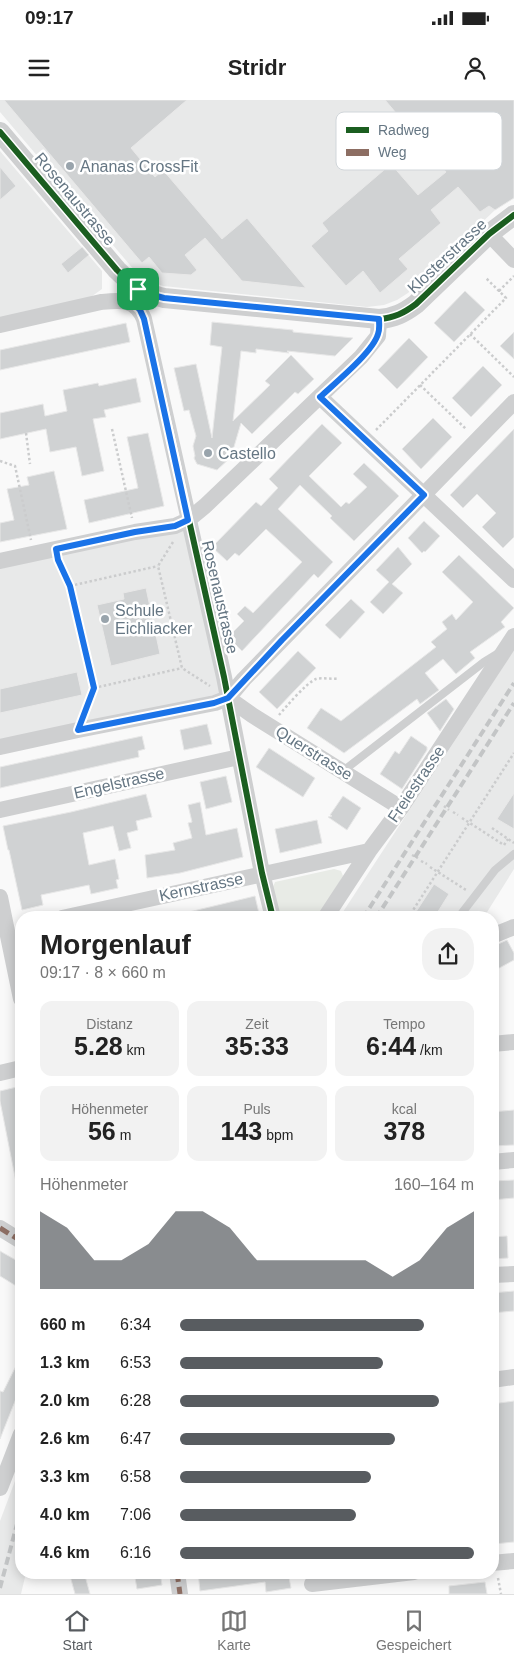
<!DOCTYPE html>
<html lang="de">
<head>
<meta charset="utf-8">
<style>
  :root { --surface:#fff; --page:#f2f2f2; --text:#222; --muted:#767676; --line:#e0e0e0; --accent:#585c60 }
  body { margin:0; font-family:Arial,sans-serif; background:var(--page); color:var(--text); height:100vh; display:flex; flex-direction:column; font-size:19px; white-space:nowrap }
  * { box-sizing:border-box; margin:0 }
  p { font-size:16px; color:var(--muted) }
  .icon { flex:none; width:28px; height:28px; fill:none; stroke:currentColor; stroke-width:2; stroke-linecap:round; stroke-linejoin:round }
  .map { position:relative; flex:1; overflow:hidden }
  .sheet { position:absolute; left:15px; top:811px; width:484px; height:668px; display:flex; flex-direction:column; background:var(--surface); border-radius:20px; box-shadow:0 2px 12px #0003 }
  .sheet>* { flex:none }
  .pin { position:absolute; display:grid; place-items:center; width:42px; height:42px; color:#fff; margin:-21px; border-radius:10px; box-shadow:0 2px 8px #0006 }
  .round { display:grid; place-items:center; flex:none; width:52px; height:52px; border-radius:20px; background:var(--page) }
  .head { display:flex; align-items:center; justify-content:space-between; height:85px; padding:0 25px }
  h1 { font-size:28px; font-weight:600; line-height:38px }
  .figures { display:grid; grid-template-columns:repeat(3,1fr); gap:8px; height:85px; padding:5px 25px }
  .figures div { display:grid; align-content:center; border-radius:12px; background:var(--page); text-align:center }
  .figures b { font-size:25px; font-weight:600 }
  .figures small { font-size:14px; font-weight:400 }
  .figures p { font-size:14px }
  .chart { height:140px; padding:10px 25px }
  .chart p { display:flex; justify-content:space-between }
  .chart svg { width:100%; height:90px; margin-top:5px; fill:var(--accent); opacity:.7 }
  ul { padding:0 25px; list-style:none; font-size:16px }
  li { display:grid; grid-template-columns:80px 60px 1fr; align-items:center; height:38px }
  li i { height:12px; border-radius:6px; background:var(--accent) }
  .status { display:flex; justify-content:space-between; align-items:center; height:35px; padding:0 25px; background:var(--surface); direction:ltr }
  .status svg { height:14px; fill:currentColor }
  header { display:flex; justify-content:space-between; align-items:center; height:65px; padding:0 25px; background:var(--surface); font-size:22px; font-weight:600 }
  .menu { display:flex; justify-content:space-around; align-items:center; height:70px; border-top:1px solid var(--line); background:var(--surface); font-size:14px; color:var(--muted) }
  .menu a { display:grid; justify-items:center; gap:2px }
  .menu .on { color:var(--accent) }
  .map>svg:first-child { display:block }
  .built { fill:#e8e9e9 }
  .green { fill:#e8ebe6 }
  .building { fill:#d0d2d3; stroke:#e8e8e8 }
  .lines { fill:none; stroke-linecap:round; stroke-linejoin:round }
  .path { stroke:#cbcccd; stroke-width:2.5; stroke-dasharray:2.5 2.5; stroke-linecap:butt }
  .service { stroke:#cecfd0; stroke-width:8 }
  .minor { stroke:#cecfd0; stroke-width:16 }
  .tertiary { stroke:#cecfd0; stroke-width:20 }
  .rail { stroke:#c3c5c6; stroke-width:4; stroke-dasharray:8 4; stroke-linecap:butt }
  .quiet { stroke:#8d6e63; stroke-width:5; stroke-dasharray:10 5; stroke-linecap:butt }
  .cycleway-casing { stroke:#fff; stroke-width:9 }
  .cycleway { stroke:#1b5e20; stroke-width:6 }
  .route-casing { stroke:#fff; stroke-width:10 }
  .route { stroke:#1a73e8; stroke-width:6 }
  .poi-dot { fill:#99a4ac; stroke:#fff; stroke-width:2 }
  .labels { text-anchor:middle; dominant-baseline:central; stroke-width:5; stroke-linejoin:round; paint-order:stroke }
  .poi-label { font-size:16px; fill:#657683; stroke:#fff; text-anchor:start }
  .street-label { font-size:16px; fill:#657683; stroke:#fff }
  .key { fill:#fff; stroke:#d1d6da; stroke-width:1 }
  .key-label { font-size:14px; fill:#657683 }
</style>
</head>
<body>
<div class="status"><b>09:17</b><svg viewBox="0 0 49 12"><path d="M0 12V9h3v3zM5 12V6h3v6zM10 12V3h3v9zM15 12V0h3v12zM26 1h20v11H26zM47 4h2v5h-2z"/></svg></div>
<header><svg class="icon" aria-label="menu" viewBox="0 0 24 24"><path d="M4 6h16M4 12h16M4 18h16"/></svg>Stridr<svg class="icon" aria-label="person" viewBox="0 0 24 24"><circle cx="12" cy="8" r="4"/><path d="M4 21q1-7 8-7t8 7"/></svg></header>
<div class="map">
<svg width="514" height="1494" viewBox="0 0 514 1494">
  <rect width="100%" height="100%" fill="#f9f9f9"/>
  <path class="built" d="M0,0H514V98L495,110L408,193L397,200L384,205L367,207L163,186L146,180L135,171L0,12Z
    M0,51L102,171V189L88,199L0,219Z
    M188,420L228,598L0,647V461Z
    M514,550V769L484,817L339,818Z
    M21,1365V1472L26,1473L21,1494H0V1421Z"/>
  <path class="green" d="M334,769L341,771L343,776L318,817H279L273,787L275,782Z"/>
  <path class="building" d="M4,0H187L131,48L155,77L163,70L222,139L247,118L306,188L242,181L205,138L185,155L197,170L191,175L162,173L149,157L142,163Z
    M385,0H514V98L495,110L489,106L480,112L458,87L431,110L441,123L399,159L408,169L380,193L363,171L346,186L311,146L328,131L322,123L391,64L418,95L446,72Z
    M0,67L16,86L0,100Z
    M82,147L89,155L68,173L61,164Z
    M465,191L485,210L454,242L434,223Z
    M212,222L293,230V232L353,238L335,256L287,251L289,253L256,249V253L241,251L233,321L270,285L265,281L291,255L314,279L298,294L295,292L252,334L241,323L231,357L217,370L197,364L194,358L195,356L193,346L196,336L189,310L184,311L174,268L196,264L212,338L222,247L210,245Z
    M126,223L130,242L0,270V250Z
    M514,232V259L500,246Z
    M409,238L428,257L397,289L378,270Z
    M483,266L502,285L471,317L452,298Z
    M136,278L141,302L104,310L106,317L93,319L104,371L82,376L76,347L50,352L46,329L0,339V313L43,304L45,316L67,311L63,290L98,283L99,286Z
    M433,318L452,337L421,369L402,349Z
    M322,324L342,343L309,376L341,407L346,402L349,404L367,387L353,374L364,363L399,396L354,441L330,418L332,416L300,385L278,409L333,462L318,478L314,474L242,551L233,542L236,539L231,534L244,521L237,514L245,506L253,513L302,462L266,429L239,456L235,453L227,461L212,447L256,402L261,406L278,388L269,379Z
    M514,329V437L503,448L482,427L496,413L477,394L463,408L450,395Z
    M148,333L164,406L89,423L84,400L138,388L127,337Z
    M54,371L67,429L0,442V423L14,420L7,389L29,385L27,377Z
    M424,421L440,436L425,452L424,451L422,453L408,438Z
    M398,447L412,464L392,484L403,493L383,514L370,502L389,482L376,470Z
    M459,455L514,508L501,522L505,527L470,552L475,558L456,574L443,559L425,573L439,590L420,604L417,599L344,653L307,628L321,608L341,621L436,547L431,542L447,529L442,522L452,514L456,520L473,502L442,472Z
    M146,488L160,554L111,566L97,505L124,499L123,493Z
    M351,499L365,512L340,539L325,525Z
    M298,551L316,568L277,609L259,592Z
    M77,572L82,595L0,613V589Z
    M446,599L454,609L440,631L427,613Z
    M207,624L212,644L184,650L180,630Z
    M142,636L145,649L138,651L139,657L0,688V667Z
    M411,636L427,647V650L402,689L380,674L395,651L399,654Z
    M269,648L315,678L303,697L256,667Z
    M226,676L232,702L206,709L200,682Z
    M514,693V729L497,719Z
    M146,694L152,717L136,721L138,730L127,733L131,748L119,751L113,726L83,733L89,765L115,759L119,779L116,780L118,788L91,794L89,785L41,795L43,805L22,810L9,750H8L3,726L71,712Z
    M343,696L361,708L347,730L328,717L332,716L330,715Z
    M200,702L206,735L237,728L243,757L180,773L147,778L145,755L175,750L173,743L192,738L188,723L192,722L188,705Z
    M317,720L322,743L280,753L275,729Z
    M434,784L449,794L434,818H412Z
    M255,796L260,818H185V813Z
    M507,840L514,853V860L492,872V847Z
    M21,986V1081L16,1082L0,1001V991Z
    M514,1010V1045L492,1046V1012Z
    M514,1080V1098L492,1100V1081Z
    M507,1136L508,1158L492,1159V1137Z
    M0,1151L21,1163V1189L0,1176Z
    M514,1191V1211L492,1213V1193Z
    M21,1256V1286L0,1339V1291L3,1292Z
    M514,1301V1442L494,1444L492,1431V1304Z
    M69,1472H84L90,1494H75Z
    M134,1472H160L162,1485L137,1489Z
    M198,1472H288L291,1488L266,1492L265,1482L200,1491Z
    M485,1482L487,1494H449V1486Z"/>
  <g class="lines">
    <path class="path" d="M499,191L514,176
      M470,234L514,277
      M420,285L466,329
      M112,329L132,418
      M376,330L506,198L485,177
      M26,333L30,364
      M0,361L15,366L31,440
      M173,442L158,466L182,568L210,586
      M60,463L70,486L94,588L84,613
      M70,486L158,466
      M94,588L182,568
      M279,615C286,607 306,583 316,579C323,577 332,580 339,578
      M444,706L449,710
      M453,712L458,715
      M462,718L504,745L508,739
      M492,728L514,743
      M412,755L418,758
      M421,761L427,764
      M430,767L466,790
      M408,818L514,653
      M498,1478L501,1494"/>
    <path class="service" d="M343,671L484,562L497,554
      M458,818L495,770L514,754"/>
    <path class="minor" d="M489,134L514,160
      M0,225L101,202C121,200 135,198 144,219L224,577L262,773L273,818
      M320,297L514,480
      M0,461L135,432L175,426L188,420L205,406L361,257L378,236L379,219
      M228,598L252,615L401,708
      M0,647L78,630L215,603L228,598L244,579L514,302
      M0,710L239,657
      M0,797L21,899
      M62,818L369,751
      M325,818L369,751L401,708L514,536
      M492,836L514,827
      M492,944L514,942
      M0,973L21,968
      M492,1062L514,1060
      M0,1128L21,1141
      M492,1175L514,1174
      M492,1280L514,1277
      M0,1388L21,1334
      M492,1463L514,1461
      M177,1472L180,1494
      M312,1484L414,1472"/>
    <path class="tertiary" d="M0,32L117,170C132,185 144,193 164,198L379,219C394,218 404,213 416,204L489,134L514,115"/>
    <path class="rail" d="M363,818L514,583
      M376,818L514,603
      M0,1488L21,1409"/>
    <path class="quiet" d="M0,1128L21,1141
      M177,1472L180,1494"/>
    <g class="cycleway-casing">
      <path id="cycleway" d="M0,32L117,170C132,185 144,193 164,198L379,219C394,218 404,213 416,204L489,134L514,115
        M138,189L132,202L140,210L144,219L224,577L262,773L273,818"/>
    </g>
    <use href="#cycleway" class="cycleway"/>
  </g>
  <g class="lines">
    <g class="route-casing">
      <path id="route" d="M138,189L149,194L164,198L379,219C379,224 380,229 378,234C373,252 335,283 320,297L424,395L282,540L228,598L214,603L78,630L94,588L70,486L58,460L56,449L135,432L175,426L188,420L144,219L140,210L132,202Z"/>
    </g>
    <use href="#route" class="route"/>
  </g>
  <g class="poi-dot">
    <circle cx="70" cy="66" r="5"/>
    <circle cx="208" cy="353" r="5"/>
    <circle cx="105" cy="519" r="5"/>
  </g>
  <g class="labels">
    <g class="poi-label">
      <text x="80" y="66">Ananas CrossFit</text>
      <text x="218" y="353">Castello</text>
      <text x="115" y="510">Schule<tspan x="115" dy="18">Eichliacker</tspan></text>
    </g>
    <g class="street-label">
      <text transform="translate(75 99) rotate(50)">Rosenaustrasse</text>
      <text transform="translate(447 156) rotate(-43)">Klosterstrasse</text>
      <text transform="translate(220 497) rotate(77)">Rosenaustrasse</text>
      <text transform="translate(314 653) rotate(32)">Querstrasse</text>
      <text transform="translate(119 683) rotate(-13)">Engelstrasse</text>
      <text transform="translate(416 684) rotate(-56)">Freiestrasse</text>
      <text transform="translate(201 787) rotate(-12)">Kernstrasse</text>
    </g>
  </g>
  <rect x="336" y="12" width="166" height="58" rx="8" class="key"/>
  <rect x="346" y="27" width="23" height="6" fill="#1b5e20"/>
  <rect x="346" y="49" width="23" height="7" fill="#8d6e63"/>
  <g class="key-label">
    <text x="378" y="35">Radweg</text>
    <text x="378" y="57">Weg</text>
  </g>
</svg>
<div class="pin" style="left:138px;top:189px;background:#1e9e55"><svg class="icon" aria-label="arrive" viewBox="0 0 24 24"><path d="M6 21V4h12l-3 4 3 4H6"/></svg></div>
<section class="sheet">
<div class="head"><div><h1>Morgenlauf</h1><p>09:17 · 8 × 660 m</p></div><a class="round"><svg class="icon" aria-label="share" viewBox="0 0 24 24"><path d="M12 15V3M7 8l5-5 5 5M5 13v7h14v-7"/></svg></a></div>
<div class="figures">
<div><p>Distanz</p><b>5.28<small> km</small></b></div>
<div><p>Zeit</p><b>35:33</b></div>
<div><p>Tempo</p><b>6:44<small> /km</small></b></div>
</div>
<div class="figures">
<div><p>Höhenmeter</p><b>56<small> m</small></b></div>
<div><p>Puls</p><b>143<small> bpm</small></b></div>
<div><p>kcal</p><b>378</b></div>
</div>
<div class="chart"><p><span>Höhenmeter</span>160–164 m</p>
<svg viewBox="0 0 160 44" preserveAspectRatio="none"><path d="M0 44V6L10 14L20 30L30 30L40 22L50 6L60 6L70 14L80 30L90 30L100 30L110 30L120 30L130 38L140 30L150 14L160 6V44z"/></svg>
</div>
<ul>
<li><b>660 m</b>6:34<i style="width:83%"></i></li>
<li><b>1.3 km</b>6:53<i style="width:69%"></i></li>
<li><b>2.0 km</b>6:28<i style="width:88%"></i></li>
<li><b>2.6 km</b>6:47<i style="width:73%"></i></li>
<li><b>3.3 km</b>6:58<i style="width:65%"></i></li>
<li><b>4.0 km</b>7:06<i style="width:60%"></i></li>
<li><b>4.6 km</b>6:16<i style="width:100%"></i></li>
</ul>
</section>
</div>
<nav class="menu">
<a class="on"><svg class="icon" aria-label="home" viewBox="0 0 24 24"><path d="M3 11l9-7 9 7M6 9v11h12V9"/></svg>Start</a>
<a><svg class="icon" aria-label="map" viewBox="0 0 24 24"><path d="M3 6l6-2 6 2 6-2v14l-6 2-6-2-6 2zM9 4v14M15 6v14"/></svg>Karte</a>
<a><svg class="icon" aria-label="saved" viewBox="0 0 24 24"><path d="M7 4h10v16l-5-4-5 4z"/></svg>Gespeichert</a>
</nav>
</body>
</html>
